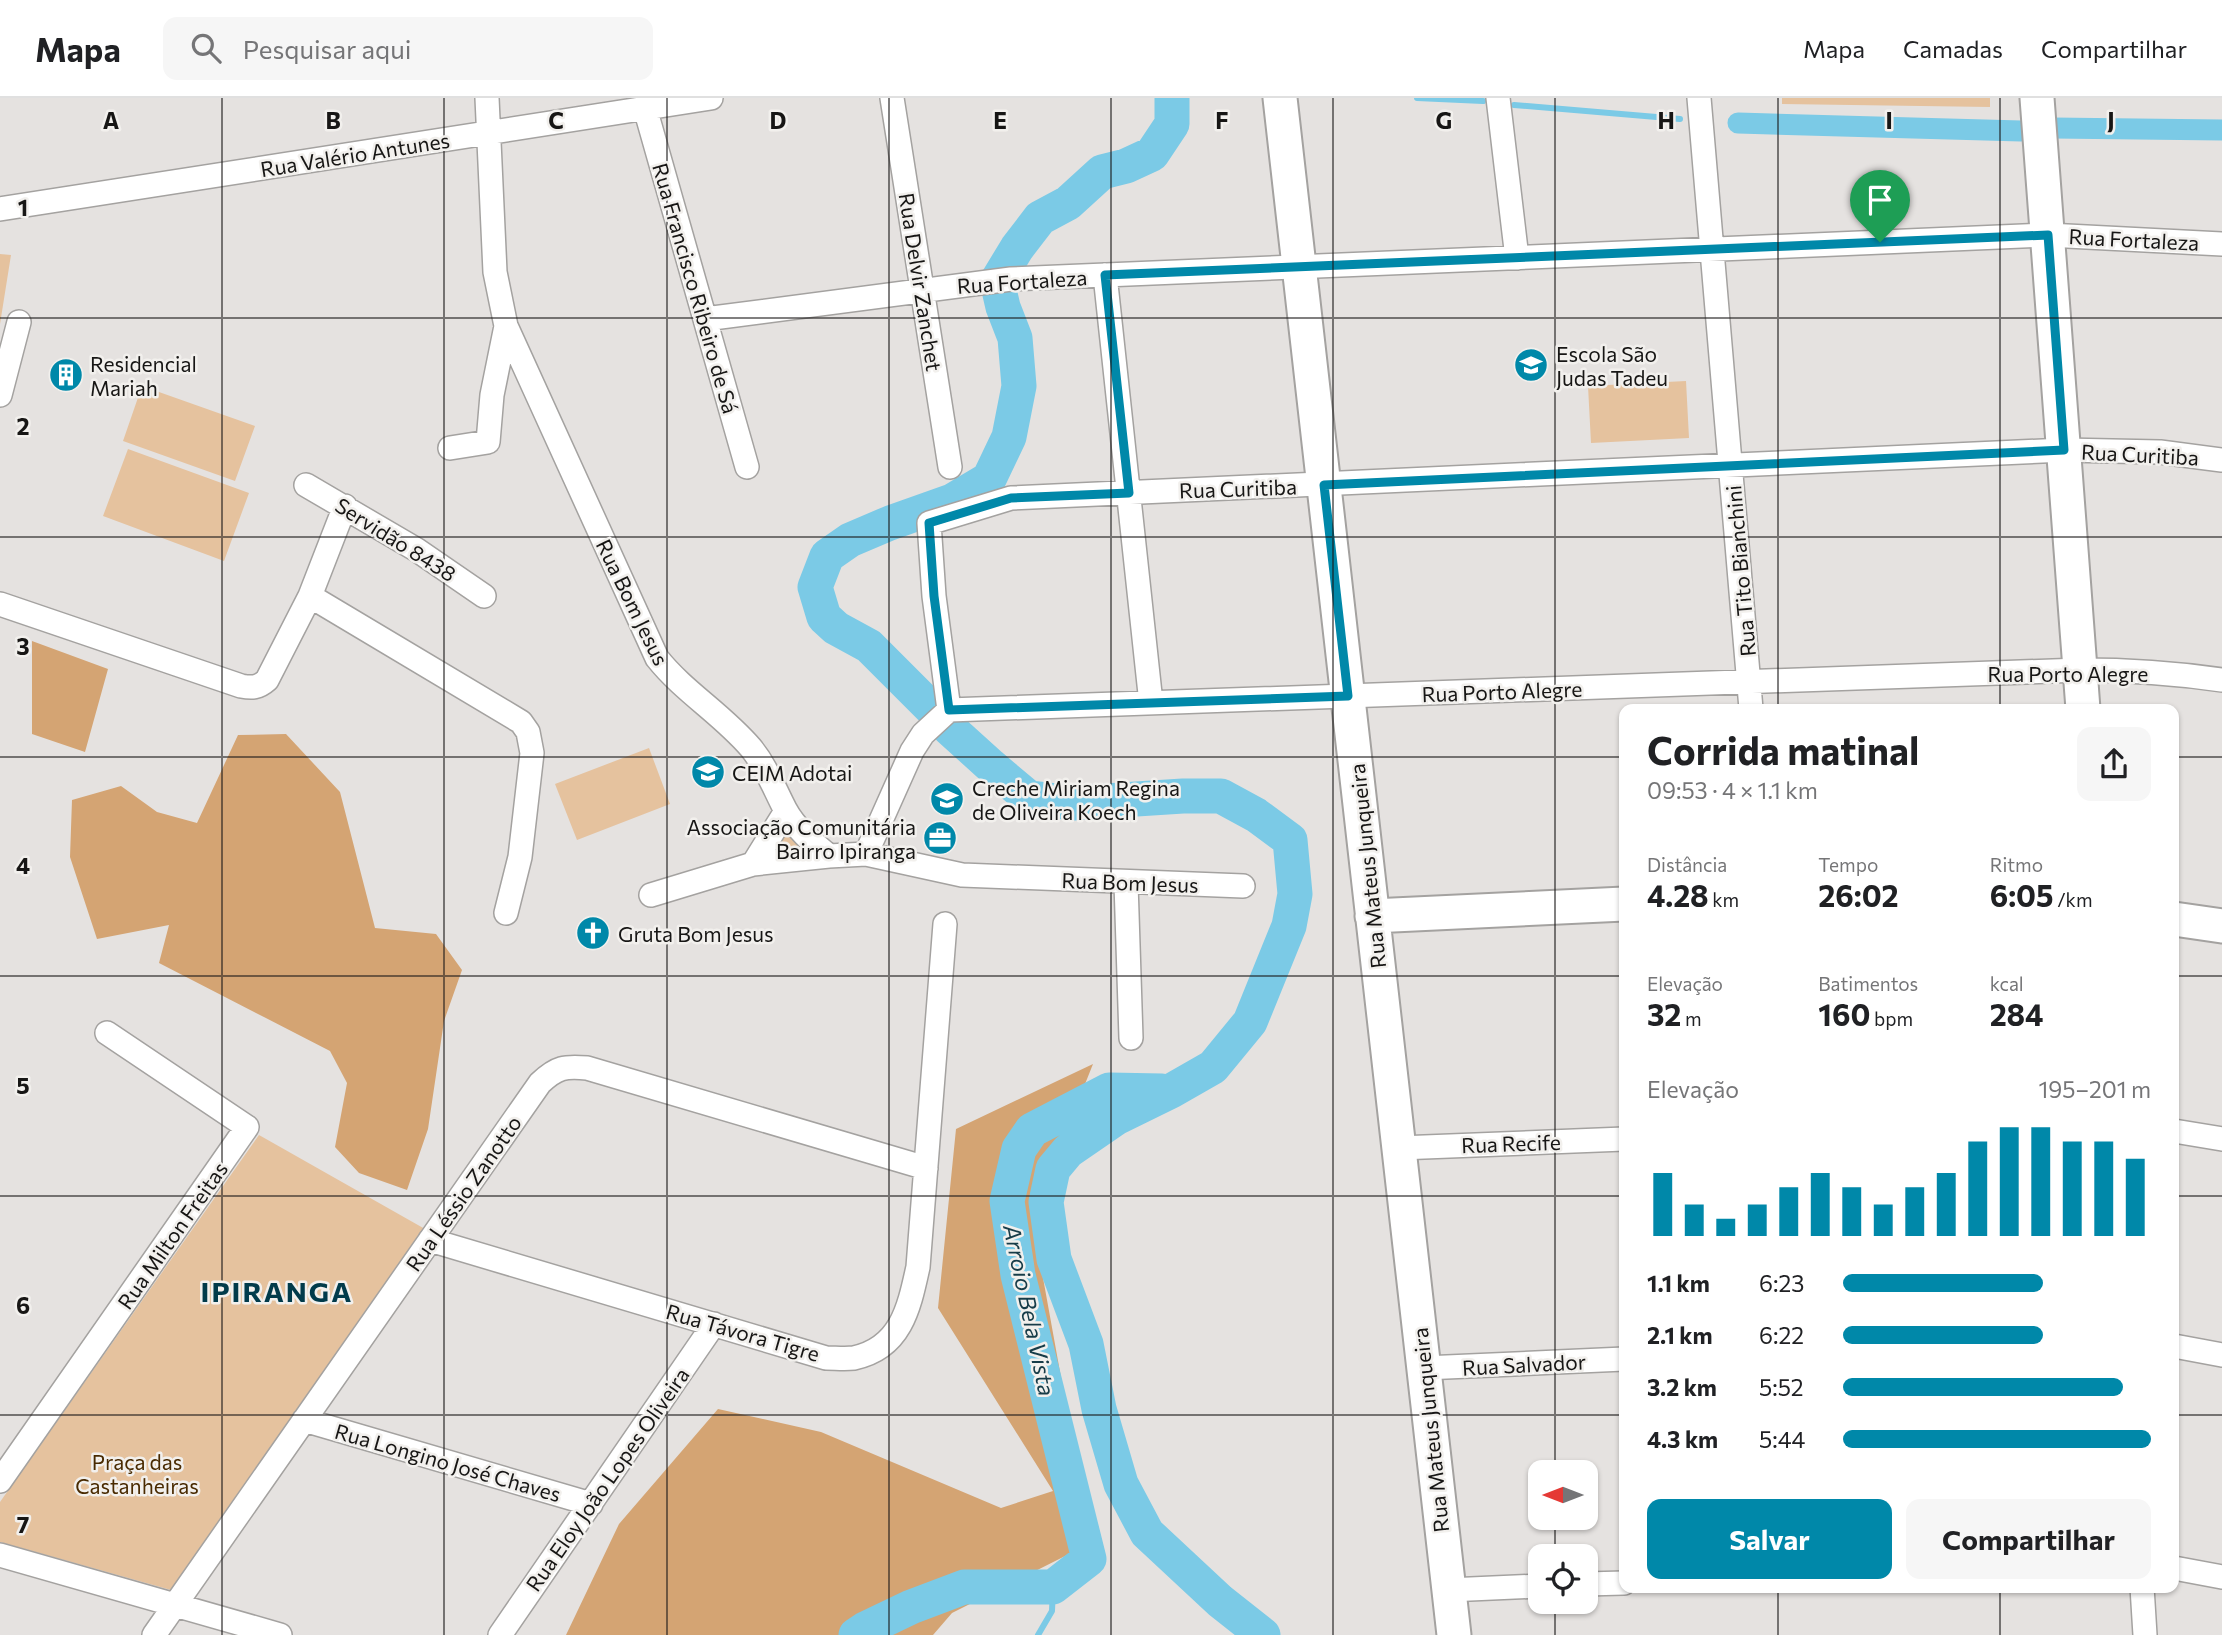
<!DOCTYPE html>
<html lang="pt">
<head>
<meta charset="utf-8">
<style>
  :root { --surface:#fff; --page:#f6f6f6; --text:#202124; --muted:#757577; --line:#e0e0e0; --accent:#0088a9 }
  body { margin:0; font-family:Commissioner,sans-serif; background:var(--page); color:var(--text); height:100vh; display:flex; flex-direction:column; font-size:26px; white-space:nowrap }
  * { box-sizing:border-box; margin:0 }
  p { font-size:23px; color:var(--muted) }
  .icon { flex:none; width:38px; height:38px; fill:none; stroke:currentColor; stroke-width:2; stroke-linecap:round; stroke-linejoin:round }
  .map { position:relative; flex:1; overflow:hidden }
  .sheet { position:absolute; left:1619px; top:606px; width:560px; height:889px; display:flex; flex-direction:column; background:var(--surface); border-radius:14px; box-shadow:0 2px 5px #0004 }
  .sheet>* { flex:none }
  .needle { width:46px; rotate:270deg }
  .controls { position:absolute; left:1528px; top:1362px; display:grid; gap:14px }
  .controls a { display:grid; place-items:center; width:70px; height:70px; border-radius:14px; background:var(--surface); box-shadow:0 2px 5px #0004; font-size:35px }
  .pin { position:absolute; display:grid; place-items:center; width:60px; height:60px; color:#fff; margin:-72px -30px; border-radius:50% 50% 50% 0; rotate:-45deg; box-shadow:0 0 7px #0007 }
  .pin .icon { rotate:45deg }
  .round { display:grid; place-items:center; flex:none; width:74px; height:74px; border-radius:14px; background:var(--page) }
  .head { display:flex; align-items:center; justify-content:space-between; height:119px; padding:0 28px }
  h1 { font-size:38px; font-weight:700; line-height:52px }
  .figures { display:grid; grid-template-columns:repeat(3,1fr); gap:10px; height:119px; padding:7px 28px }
  .figures div { display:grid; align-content:center }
  .figures b { font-size:30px; font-weight:700 }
  .figures small { font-size:19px; font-weight:400 }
  .figures p { font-size:19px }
  .chart { height:196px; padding:14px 28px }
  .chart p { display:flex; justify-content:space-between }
  .chart svg { width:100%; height:126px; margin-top:7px; stroke:var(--accent); stroke-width:6 }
  .cta { display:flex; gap:14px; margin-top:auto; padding:14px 28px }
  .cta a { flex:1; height:80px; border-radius:14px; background:var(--accent); color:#fff; font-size:28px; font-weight:700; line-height:80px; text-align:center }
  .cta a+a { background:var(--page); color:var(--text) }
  ul { padding:0 28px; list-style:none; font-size:23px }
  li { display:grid; grid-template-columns:112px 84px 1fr; align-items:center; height:52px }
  li i { height:18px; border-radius:9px; background:var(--accent) }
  header { display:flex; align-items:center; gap:42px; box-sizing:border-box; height:98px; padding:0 35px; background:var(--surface); border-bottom:2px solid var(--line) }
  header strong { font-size:33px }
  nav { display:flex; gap:38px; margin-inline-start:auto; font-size:24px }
  .search { width:490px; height:63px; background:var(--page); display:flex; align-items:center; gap:18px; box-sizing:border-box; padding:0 24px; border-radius:14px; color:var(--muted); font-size:26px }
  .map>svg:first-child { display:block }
  .green { fill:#e5c29e }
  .forest { fill:#d4a473 }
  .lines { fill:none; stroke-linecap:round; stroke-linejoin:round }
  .stream { stroke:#7bcae6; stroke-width:6 }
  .canal { stroke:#7bcae6; stroke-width:21 }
  .river { stroke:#7bcae6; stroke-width:35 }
  .street-casing { stroke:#a4a2a0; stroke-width:26 }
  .secondary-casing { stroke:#a4a2a0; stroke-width:37 }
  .street { stroke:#fff; stroke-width:23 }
  .secondary { stroke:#fff; stroke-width:33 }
  .route-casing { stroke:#fff; stroke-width:14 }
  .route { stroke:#0088a9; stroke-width:9 }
  .grid { fill:none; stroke:#171615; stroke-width:2; stroke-opacity:0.55 }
  .labels { text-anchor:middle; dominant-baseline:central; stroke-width:5; stroke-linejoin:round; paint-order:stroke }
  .street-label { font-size:21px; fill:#171615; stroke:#f2f0ed }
  .poi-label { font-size:21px; fill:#171615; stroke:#f2f0ed; text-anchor:start }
  .park-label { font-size:21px; fill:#492a00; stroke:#f2f0ed }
  .water-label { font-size:23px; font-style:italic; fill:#173c48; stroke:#f2f0ed }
  .district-label { font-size:28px; font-weight:bold; letter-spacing:2px; fill:#013b4b; stroke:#f2f0ed }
  .grid-label { font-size:23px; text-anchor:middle; font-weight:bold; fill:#171615; stroke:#f2f0ed; stroke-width:5; stroke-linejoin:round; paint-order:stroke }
</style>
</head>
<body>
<header>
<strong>Mapa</strong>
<div class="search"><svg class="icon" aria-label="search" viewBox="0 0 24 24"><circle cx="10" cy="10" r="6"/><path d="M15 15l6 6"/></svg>Pesquisar aqui</div>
<nav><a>Mapa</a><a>Camadas</a><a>Compartilhar</a></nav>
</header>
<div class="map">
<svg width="2222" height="1537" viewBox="0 0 2222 1537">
  <rect width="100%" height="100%" fill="#e5e2e0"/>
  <path class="green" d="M1782,0H1990V9L1782,6Z
    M0,156L11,157L0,226Z
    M1686,283L1689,340L1591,345L1588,288Z
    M142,288L255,328L235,383L123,343Z
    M128,351L249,395L224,463L103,418Z
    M649,650L670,706L577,742L555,686Z
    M786,724L813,756L766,761Z
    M259,1037L425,1131L171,1492L0,1444V1404Z"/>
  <path class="forest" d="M32,543L108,571L85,654L32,636Z
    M286,636L340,694L375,830L436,836L462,872L444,923L428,1031L407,1092L359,1075L335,1049L347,985L330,953L159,865L169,827L97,841L70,759L72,702L121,688L157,714L197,725L238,637Z
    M1093,966L1032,1119L1091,1445L952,1515L933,1537H566L619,1426L718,1311L821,1334L1001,1410L1053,1393L938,1210L956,1031Z"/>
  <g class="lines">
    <path class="stream" d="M1417,0L1483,3
      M1514,7L1680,21
      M1038,1537L1052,1513L1053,1489"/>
    <path class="canal" d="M1738,25L2021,33
      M2053,30L2222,32"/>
    <path class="river" d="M932,611L869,548L836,530L824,519L815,489L827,458L850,442L890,425L952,403L989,381L1009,339L1019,288L1015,240L1003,209L997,183L1017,150L1040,120L1068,105L1102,74L1126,68L1152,56L1172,26V0
      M949,630L991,668L1029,700L1074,705L1183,698H1221L1256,717L1290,742L1295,796L1289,828L1250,924L1213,969L1171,993L1116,1020L1068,1053L1053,1071L1046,1104L1054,1161L1086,1246L1099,1311L1121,1386L1147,1435L1220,1503L1263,1537
      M856,1537L865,1531L911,1509L964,1489H1053L1089,1461L1018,1177L1007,1103L1019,1051L1032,1032L1109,992L1162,993"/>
    <g class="street-casing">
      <path id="street" d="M487,0L495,174L506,228L657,560C684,594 722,616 751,650C766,668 774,690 785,711C795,730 813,745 829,758L866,756L962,777L1243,788
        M892,0L950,369
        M1498,0L1517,160
        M1699,0L1751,611
        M645,10L747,369
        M0,111L711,0
        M1105,177L1151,605
        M705,221L1011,181L2048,137L2222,146
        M0,297L19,224
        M450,350L488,344L492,297L506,228
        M306,387L417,452L484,498
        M310,498L345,408
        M0,506L241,588C252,590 258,590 267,582L310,498L521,624L528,634L532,655L520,759L506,815
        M949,612L934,498L929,425L1011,400L2064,352L2160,354L2222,362
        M866,756L912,653L923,636L949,612L2080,572C2128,572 2174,575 2222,582
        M753,766L786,713
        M1126,785L1131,940
        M651,797L753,766L829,758
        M2174,1033L2222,1041
        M1399,1050L1624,1041
        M430,1142L826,1260C835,1260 845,1261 854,1260C901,1250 909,1210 918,1169L945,826
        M2174,1248L2222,1257
        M1424,1270L1624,1261
        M304,1322L591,1406
        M0,1383L247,1029L107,935
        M0,1457L280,1537
        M2174,1470L2222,1479
        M1586,1486L1624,1485
        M2142,1489L2145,1537
        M1448,1492L1540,1488
        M154,1537L540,985C557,969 565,968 587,970L926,1070
        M500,1537L714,1226"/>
    </g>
    <g class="secondary-casing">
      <path id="secondary" d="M1280,0L1454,1537
        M2037,0L2083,611
        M1372,818L1624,806
        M2174,821L2222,828"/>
    </g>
    <use href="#street" class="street"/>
    <use href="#secondary" class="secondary"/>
  </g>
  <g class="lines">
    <g class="route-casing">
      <path id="route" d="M2048,137L2064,352L1324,387L1348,598L949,612L934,498L929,425L1011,400L1129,395L1105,177Z"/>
    </g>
    <use href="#route" class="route"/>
  </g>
  <path class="grid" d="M222,0V1537M444,0V1537M667,0V1537M889,0V1537M1111,0V1537M1333,0V1537M1555,0V1374M1778,0V611M2000,0V611M0,220H2222M0,439H2222M0,659H1624M2174,659H2222M0,878H1624M2174,878H2222M0,1098H1624M2174,1098H2222M0,1317H1624M2174,1317H2222M1555,1419V1458M1778,1489V1537M2000,1489V1537M1555,1503V1537"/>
  <defs>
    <g id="school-disc" transform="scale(1.75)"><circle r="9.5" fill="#0088a9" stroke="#f2f0ed"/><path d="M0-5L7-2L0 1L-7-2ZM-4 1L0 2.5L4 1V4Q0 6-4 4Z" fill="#fff"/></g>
    <g id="building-disc" transform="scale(1.75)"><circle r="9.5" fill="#0088a9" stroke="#f2f0ed"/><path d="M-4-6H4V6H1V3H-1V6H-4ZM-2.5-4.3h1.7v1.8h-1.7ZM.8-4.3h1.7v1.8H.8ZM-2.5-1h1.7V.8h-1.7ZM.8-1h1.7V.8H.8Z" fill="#fff"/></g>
    <g id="office-disc" transform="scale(1.75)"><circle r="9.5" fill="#0088a9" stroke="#f2f0ed"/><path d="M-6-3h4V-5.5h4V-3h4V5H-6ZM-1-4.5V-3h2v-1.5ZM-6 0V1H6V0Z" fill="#fff"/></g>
    <g id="church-disc" transform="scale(1.75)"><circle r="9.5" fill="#0088a9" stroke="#f2f0ed"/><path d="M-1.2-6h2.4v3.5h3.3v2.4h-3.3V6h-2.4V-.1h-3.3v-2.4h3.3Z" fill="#fff"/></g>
  </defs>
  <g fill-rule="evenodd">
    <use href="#school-disc" x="1531" y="267"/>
    <use href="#building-disc" x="66" y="277"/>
    <use href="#school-disc" x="708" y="674"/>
    <use href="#school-disc" x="947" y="701"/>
    <use href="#office-disc" x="940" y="740"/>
    <use href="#church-disc" x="593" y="835"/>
  </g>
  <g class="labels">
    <g class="street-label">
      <text transform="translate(355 56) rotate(-9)">Rua Valério Antunes</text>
      <text transform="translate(2134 141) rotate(3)">Rua Fortaleza</text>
      <text transform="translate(1022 183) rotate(-4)">Rua Fortaleza</text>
      <text transform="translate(921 184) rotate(81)">Rua Delvir Zanchet</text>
      <text transform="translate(696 190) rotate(74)">Rua Francisco Ribeiro de Sá</text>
      <text transform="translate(2140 356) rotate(3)">Rua Curitiba</text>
      <text transform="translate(1238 390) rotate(-2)">Rua Curitiba</text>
      <text transform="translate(396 441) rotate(32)">Servidão 8438</text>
      <text transform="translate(1740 473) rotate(-95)">Rua Tito Bianchini</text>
      <text transform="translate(633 504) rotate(64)">Rua Bom Jesus</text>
      <text x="2068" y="575">Rua Porto Alegre</text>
      <text transform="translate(1502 593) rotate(-2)">Rua Porto Alegre</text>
      <text transform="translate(1367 768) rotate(-96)">Rua Mateus Junqueira</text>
      <text transform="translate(1130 784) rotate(2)">Rua Bom Jesus</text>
      <text transform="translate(1511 1045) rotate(-2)">Rua Recife</text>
      <text transform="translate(463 1095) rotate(-55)">Rua Léssio Zanotto</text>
      <text transform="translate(172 1137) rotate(-55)">Rua Milton Freitas</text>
      <text transform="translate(743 1234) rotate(16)">Rua Távora Tigre</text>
      <text transform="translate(1524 1266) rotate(-3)">Rua Salvador</text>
      <text transform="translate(1430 1332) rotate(-96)">Rua Mateus Junqueira</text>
      <text transform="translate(448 1364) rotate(16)">Rua Longino José Chaves</text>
      <text transform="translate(607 1381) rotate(-55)">Rua Eloy João Lopes Oliveira</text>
    </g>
    <g class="poi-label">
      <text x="1556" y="255">Escola São<tspan x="1556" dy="24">Judas Tadeu</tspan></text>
      <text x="90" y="265">Residencial<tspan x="90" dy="24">Mariah</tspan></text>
      <text x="732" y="674">CEIM Adotai</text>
      <text x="972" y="689">Creche Miriam Regina<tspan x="972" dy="24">de Oliveira Koech</tspan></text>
      <text x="916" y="728" text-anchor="end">Associação Comunitária<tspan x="916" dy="24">Bairro Ipiranga</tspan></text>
      <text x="618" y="835">Gruta Bom Jesus</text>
    </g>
    <g class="park-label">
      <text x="137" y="1363">Praça das<tspan x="137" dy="24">Castanheiras</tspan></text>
    </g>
    <g class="water-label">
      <text transform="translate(1030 1212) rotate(78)">Arroio Bela Vista</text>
    </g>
    <g class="district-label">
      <text x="277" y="1193">IPIRANGA</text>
    </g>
  </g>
  <g class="grid-label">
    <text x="111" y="31">A</text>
    <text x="333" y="31">B</text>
    <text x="556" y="31">C</text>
    <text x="778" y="31">D</text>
    <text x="1000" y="31">E</text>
    <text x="1222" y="31">F</text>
    <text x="1444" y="31">G</text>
    <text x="1666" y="31">H</text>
    <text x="1889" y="31">I</text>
    <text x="2111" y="31">J</text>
    <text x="23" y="118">1</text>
    <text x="23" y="337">2</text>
    <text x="23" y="557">3</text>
    <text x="23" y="776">4</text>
    <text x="23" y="996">5</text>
    <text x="23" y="1216">6</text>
    <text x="23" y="1435">7</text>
  </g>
</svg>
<div class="controls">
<a><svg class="needle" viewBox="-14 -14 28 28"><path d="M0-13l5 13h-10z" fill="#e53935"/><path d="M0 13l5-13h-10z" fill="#757577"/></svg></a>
<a><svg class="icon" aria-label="locate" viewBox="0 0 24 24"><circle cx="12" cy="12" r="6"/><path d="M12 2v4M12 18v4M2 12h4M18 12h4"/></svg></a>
</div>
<div class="pin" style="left:1880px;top:144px;background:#1e9e55"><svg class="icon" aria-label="arrive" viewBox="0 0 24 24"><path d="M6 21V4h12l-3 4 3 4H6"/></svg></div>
<section class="sheet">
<div class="head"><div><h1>Corrida matinal</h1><p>09:53 · 4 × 1.1 km</p></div><a class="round"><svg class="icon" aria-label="share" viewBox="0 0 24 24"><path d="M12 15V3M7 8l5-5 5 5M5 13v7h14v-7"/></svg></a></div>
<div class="figures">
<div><p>Distância</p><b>4.28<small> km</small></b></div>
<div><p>Tempo</p><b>26:02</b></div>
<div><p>Ritmo</p><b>6:05<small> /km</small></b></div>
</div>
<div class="figures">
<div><p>Elevação</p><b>32<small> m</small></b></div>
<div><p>Batimentos</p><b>160<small> bpm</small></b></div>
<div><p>kcal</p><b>284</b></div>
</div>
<div class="chart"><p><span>Elevação</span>195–201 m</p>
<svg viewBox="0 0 160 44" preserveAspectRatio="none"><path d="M5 44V22M15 44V33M25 44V38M35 44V33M45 44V27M55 44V22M65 44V27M75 44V33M85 44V27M95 44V22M105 44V11M115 44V6M125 44V6M135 44V11M145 44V11M155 44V17"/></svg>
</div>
<ul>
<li><b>1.1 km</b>6:23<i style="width:65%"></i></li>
<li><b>2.1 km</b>6:22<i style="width:65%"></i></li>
<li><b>3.2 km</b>5:52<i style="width:91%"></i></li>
<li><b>4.3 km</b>5:44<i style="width:100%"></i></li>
</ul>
<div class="cta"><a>Salvar</a><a>Compartilhar</a></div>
</section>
</div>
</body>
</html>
